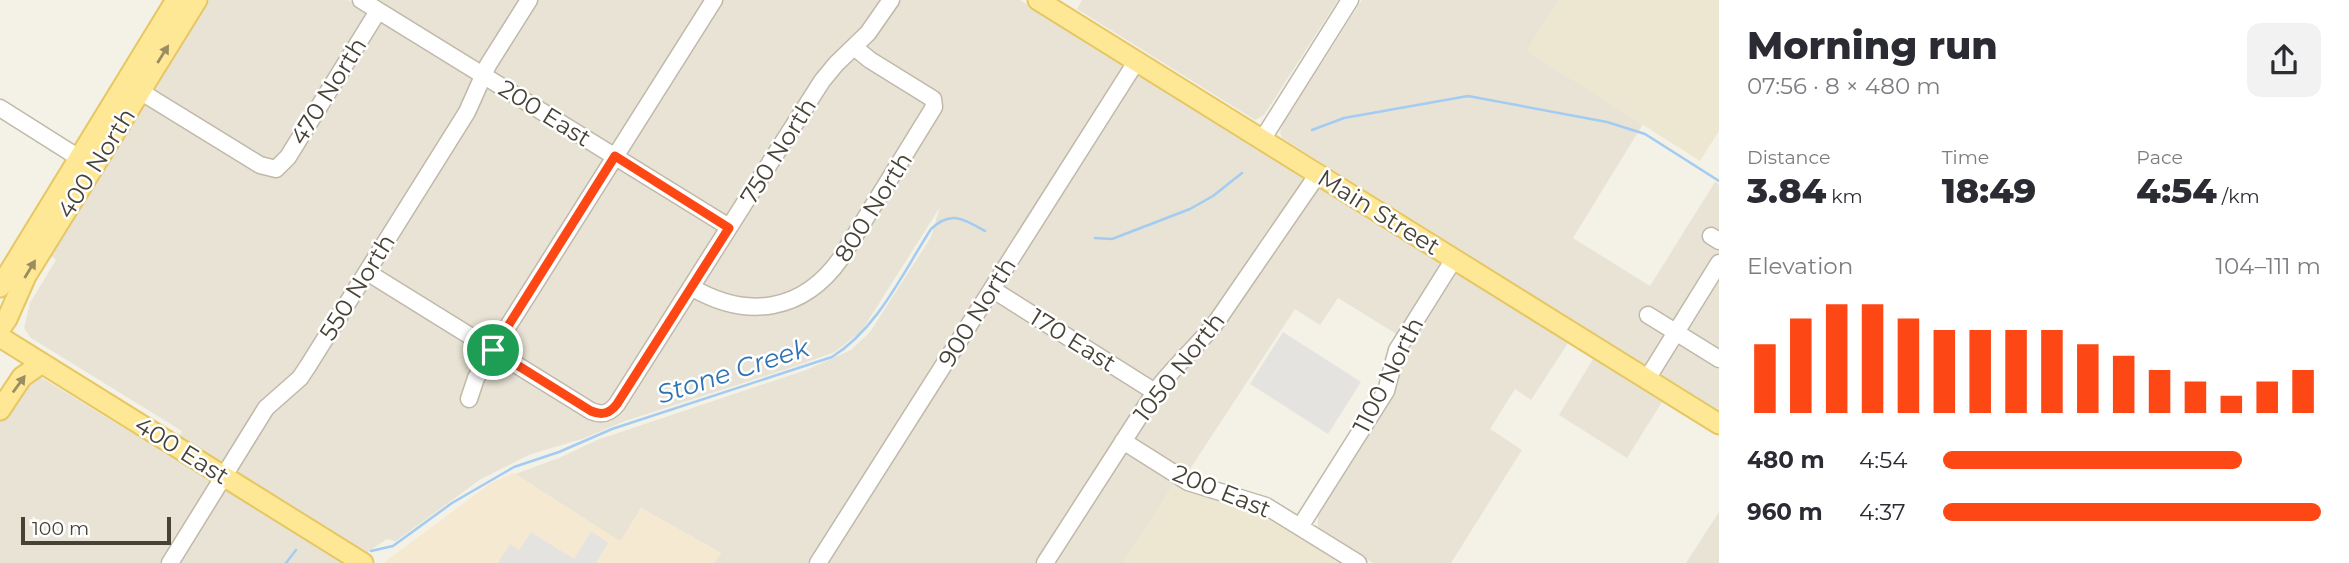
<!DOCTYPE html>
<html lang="en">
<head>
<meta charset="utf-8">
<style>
  :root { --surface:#fff; --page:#f2f2f3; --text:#2b2b33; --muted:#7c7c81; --accent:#fd4715 }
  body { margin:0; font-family:Montserrat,sans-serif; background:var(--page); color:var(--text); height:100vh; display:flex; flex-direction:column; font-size:26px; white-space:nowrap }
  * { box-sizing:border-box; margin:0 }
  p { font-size:23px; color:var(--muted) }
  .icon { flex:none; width:38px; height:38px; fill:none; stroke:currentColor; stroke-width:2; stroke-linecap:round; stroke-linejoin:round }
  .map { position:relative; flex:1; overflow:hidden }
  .details { display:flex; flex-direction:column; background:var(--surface); width:630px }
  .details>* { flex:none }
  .scale { position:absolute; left:21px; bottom:18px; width:150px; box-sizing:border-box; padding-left:7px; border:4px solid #474236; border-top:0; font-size:19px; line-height:24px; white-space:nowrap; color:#474236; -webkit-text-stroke:5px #fff; paint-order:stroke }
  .pin { position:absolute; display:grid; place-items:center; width:60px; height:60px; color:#fff; margin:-30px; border:4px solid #fff; border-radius:50%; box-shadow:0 2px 7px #0007 }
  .round { display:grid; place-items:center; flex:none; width:74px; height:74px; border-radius:14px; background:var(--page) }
  .overview { display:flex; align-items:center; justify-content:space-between; height:119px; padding:0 28px }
  h1 { font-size:38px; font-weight:800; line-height:52px }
  .metrics { display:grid; grid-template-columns:repeat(3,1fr); gap:10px; height:119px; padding:7px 28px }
  .metrics div { display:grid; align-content:center }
  .metrics b { font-size:35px; font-weight:800 }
  .metrics small { font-size:19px; font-weight:400 }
  .metrics p { font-size:19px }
  .chart { height:196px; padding:14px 28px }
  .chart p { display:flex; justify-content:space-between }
  .chart svg { width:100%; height:126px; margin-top:7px; stroke:var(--accent); stroke-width:6 }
  ul { padding:0 28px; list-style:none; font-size:23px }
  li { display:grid; grid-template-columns:112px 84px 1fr; align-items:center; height:52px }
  li i { height:18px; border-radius:9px; background:var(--accent) }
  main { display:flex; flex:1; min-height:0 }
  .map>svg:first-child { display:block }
  .residential { fill:#e8e3d5 }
  .commercial { fill:#f6e9d2 }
  .education { fill:#ede7d1 }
  .parking { fill:#e5e3df }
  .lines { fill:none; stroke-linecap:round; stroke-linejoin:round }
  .stream { stroke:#a3ccf2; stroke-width:2.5 }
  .minor-casing { stroke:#c0b9aa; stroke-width:19 }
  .major-casing { stroke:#e6c763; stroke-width:23 }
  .minor { stroke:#fff; stroke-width:16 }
  .major { stroke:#ffe895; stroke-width:19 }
  .oneway { fill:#9a8d61 }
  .route-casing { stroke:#fff; stroke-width:14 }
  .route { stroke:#fd4715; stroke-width:9 }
  .labels { text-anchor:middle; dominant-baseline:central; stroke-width:5; stroke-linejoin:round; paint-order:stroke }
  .street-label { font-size:24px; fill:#474236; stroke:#fff }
  .water-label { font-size:26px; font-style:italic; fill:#2d73b5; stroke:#fff }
</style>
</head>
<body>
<main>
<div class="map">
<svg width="1719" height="563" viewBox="0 0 1719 563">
  <rect width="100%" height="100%" fill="#f4f1e7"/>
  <path class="residential" d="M209,0H348L426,49L431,34L376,0H1020L1568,343L1531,400L1515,389L1490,429L1522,450L1451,563H1373L1318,527V516L1396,390L1407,350L1395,333L1338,298L1320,325L1295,309L1188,472L1174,484L1123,563H714L721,553L641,508L620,542L515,474L559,458L597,440L806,370L851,350L870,332L931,237L940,207L866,324L859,333L835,352L796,366L625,421L582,439L531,454L481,479L396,541L387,539L366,553L180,436L182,431L31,338L24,328L30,303L56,260L50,255Z
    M1082,0H1338L1264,115L1255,120L1077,9Z
    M1362,0H1559L1527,51L1643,124L1573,238L1650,286L1715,182L1719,184V411L1282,138L1280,132L1283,124Z
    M1593,359L1662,402L1627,458L1559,415Z
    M39,376L155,447L342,563H0V419L23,382Z
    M1719,512V563H1686Z"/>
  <path class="commercial" d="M514,473L620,541L641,508L721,553L714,563H383L491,483Z"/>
  <path class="education" d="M1559,0H1719V131L1700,161L1527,51Z
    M1174,484L1206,497L1239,504L1263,513L1345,563H1123Z"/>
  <path class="parking" d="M1283,332L1361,382L1328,434L1250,384Z
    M591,531L608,543L596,563H498L510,544L519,550L531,532L574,559Z"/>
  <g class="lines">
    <path class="stream" d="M1312,130L1344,118L1468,96L1607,122L1645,134L1719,181
      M1095,238L1112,239L1190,209L1213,196L1242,173
      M371,551L393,546L452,503L514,467L559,452L612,429L832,357C878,328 902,274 931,229C951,210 964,219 985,231
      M286,563L296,550"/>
    <g class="minor-casing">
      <path id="minor" d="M361,0L729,227
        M130,85L260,165L276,169L288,157L378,11
        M0,108L87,163
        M1262,140L1350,0
        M1711,236L1719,241
        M367,272L591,411C603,416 610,413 617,404L822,81L836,64L868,33L891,0
        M691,287C747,320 803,312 841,258L934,107L933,99L870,60L854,47
        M992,289L1155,392
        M1648,315L1719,359
        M1647,379L1719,263
        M469,399L476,378L493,350L714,0
        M1123,441L1188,482L1266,506L1358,563
        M1300,527L1386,391L1397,350L1454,259
        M170,563L266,408L300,378L308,366L467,112L488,65L529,0
        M818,563L1136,62
        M1045,563L1155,392C1174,366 1198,346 1217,321L1318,174"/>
    </g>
    <g class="major-casing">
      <path id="major" d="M1038,0L1719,424
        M0,287L176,0
        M0,329L7,319L26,276L197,0
        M0,337L363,563
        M0,410L22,377L42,363"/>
    </g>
    <use href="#minor" class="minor"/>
    <use href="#major" class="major"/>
  </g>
  <defs><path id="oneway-solid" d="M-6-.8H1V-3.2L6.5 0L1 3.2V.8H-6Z" transform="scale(1.75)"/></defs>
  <g class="oneway">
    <use href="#oneway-solid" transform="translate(163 54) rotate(-58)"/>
    <use href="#oneway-solid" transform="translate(30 269) rotate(-59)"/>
    <use href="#oneway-solid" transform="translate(19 384) rotate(-54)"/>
  </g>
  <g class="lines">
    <g class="route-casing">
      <path id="route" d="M615,156L729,228L617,404C610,413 603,416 591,411L493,350Z"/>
    </g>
    <use href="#route" class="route"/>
  </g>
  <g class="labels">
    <g class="street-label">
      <text transform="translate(328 91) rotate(-58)">470 North</text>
      <text transform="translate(545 113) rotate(32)">200 East</text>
      <text transform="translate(778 151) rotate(-58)">750 North</text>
      <text transform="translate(96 163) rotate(-58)">400 North</text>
      <text transform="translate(873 207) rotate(-58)">800 North</text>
      <text transform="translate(1379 212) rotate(32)">Main Street</text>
      <text transform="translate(357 287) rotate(-58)">550 North</text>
      <text transform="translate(977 312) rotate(-58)">900 North</text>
      <text transform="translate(1073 340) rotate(32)">170 East</text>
      <text transform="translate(1179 367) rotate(-52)">1050 North</text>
      <text transform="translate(1388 375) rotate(-63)">1100 North</text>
      <text transform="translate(182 450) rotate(32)">400 East</text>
      <text transform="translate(1222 491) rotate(22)">200 East</text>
    </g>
    <g class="water-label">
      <text transform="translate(733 371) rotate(-18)">Stone Creek</text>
    </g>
  </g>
</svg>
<div class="scale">100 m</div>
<div class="pin" style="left:493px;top:350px;background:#1e9e55"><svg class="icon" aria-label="arrive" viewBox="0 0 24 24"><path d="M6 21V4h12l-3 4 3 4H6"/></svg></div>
</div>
<section class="details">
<div class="overview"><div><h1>Morning run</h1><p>07:56 · 8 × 480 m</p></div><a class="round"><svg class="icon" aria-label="share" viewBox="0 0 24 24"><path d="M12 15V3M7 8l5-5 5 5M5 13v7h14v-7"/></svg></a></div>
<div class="metrics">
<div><p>Distance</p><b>3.84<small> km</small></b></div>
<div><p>Time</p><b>18:49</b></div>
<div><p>Pace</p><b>4:54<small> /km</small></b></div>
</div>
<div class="chart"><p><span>Elevation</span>104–111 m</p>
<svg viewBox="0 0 160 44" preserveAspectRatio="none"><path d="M5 44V20M15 44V11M25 44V6M35 44V6M45 44V11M55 44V15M65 44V15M75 44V15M85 44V15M95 44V20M105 44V24M115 44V29M125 44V33M135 44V38M145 44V33M155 44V29"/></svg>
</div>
<ul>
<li><b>480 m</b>4:54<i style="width:79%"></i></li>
<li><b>960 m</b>4:37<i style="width:100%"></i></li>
</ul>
</section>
</main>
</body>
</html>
